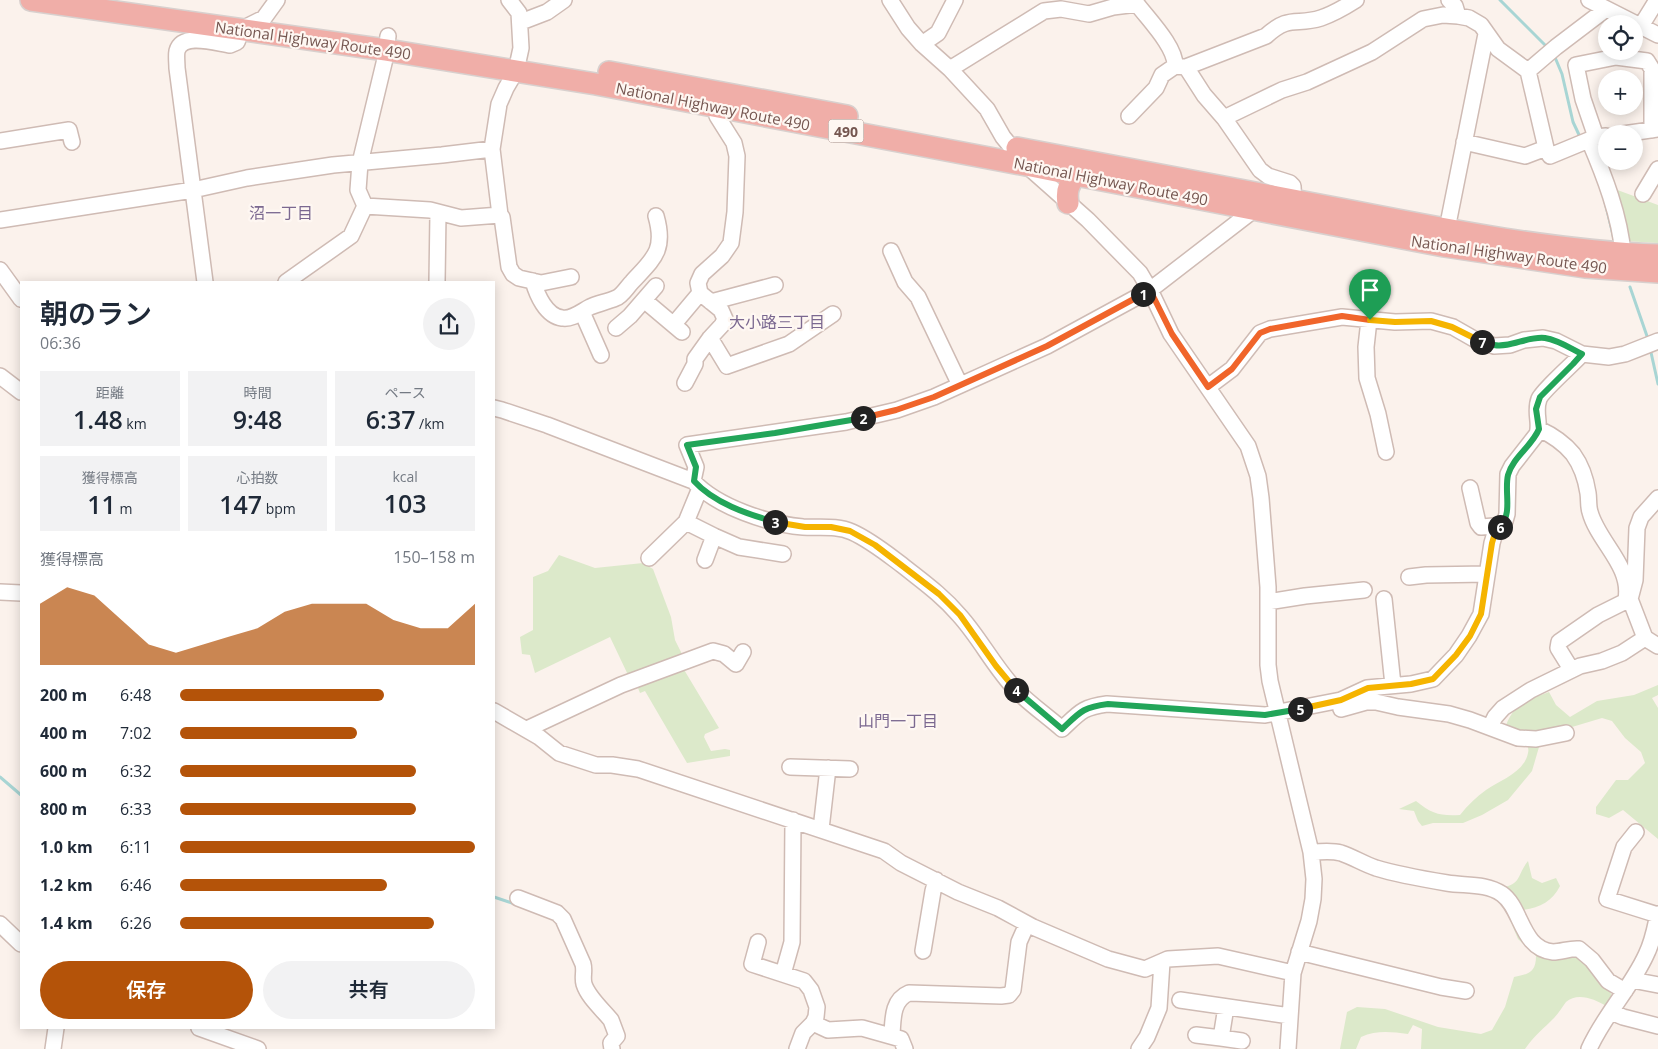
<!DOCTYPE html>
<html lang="ja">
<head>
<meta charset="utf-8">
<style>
  :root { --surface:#fff; --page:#f2f2f3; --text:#1f2937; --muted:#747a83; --accent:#b45309 }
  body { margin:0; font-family:"Open Sans","Noto Sans JP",sans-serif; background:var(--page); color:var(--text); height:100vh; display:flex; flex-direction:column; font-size:19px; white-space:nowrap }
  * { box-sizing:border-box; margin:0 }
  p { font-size:16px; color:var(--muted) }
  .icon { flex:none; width:28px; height:28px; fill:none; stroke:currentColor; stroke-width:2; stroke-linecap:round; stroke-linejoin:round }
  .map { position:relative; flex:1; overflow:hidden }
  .details { position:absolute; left:20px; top:281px; width:475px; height:748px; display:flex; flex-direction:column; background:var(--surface); border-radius:0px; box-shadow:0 2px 12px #0003 }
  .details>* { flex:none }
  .buttons { position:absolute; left:1598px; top:15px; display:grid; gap:10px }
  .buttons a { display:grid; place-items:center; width:45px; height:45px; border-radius:50%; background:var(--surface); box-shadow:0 2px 12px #0003; font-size:25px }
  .pin { position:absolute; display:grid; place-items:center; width:42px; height:42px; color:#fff; margin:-51px -21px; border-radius:50% 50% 50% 0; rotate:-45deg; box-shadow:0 0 5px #0007 }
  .pin .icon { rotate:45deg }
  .km { position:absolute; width:25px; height:25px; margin:-12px; border-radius:50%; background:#222; color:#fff; font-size:14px; line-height:25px; text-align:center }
  .round { display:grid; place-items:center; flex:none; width:52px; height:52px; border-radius:26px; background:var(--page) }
  .head { display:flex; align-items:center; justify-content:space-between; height:85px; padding:0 20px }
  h1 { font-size:28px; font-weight:600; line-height:38px }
  .stats { display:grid; grid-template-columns:repeat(3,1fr); gap:8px; height:85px; padding:5px 20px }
  .stats div { display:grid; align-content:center; border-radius:0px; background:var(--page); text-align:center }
  .stats b { font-size:25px; font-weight:600 }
  .stats small { font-size:14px; font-weight:400 }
  .stats p { font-size:14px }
  .chart { height:140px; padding:10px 20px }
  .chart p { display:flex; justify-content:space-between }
  .chart svg { width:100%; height:90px; margin-top:5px; fill:var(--accent); opacity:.7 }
  .cta { display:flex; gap:10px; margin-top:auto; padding:10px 20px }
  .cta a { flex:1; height:58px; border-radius:30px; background:var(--accent); color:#fff; font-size:20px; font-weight:600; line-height:58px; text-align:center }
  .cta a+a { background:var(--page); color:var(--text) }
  ul { padding:0 20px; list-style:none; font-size:16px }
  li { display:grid; grid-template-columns:80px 60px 1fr; align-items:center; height:38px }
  li i { height:12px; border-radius:6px; background:var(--accent) }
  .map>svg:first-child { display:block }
  .green { fill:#dce9ca }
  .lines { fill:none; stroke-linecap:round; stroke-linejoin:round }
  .stream { stroke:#a8d5d4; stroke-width:3 }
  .minor-casing { stroke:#cfbbb4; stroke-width:18 }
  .highway-casing { stroke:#d8d0ce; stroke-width:24 }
  .minor { stroke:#fff; stroke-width:15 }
  .highway { stroke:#f0aea8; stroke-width:21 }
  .split-1-casing { stroke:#fff; stroke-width:10 }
  .split-2-casing { stroke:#fff; stroke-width:10 }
  .split-3-casing { stroke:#fff; stroke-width:10 }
  .split-4-casing { stroke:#fff; stroke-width:10 }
  .split-5-casing { stroke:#fff; stroke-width:10 }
  .split-6-casing { stroke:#fff; stroke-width:10 }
  .split-7-casing { stroke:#fff; stroke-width:10 }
  .split-8-casing { stroke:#fff; stroke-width:10 }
  .split-1 { stroke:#f0652b; stroke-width:6 }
  .split-2 { stroke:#f0652b; stroke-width:6 }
  .split-3 { stroke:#22a559; stroke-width:6 }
  .split-4 { stroke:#f5b400; stroke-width:6 }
  .split-5 { stroke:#22a559; stroke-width:6 }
  .split-6 { stroke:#f5b400; stroke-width:6 }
  .split-7 { stroke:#22a559; stroke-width:6 }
  .split-8 { stroke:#f5b400; stroke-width:6 }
  .labels { text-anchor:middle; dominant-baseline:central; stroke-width:4.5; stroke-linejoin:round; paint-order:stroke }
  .shield { fill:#fef7f2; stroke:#9e8681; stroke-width:1 }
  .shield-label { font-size:14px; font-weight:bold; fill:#755650 }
  .street-label { font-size:15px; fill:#755650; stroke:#fef7f2 }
  .neighbourhood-label { font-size:16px; fill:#7b6890; stroke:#fef7f2 }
</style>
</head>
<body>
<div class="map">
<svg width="1658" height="1049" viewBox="0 0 1658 1049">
  <rect width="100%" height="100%" fill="#fbf2ec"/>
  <path class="green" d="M1612,188L1658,205V243L1625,241Z
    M559,555L595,568L643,563L653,569L671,617L675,640L682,654L629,677L610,637L535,673L530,655L522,654L520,637L533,630V577L548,571Z
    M683,668L719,728L705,734L704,737L711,751L725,749L730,750V756L687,763L645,691L640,693L636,683Z
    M1658,685V695L1652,698L1658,708V839L1623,810L1609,818L1596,814V807L1616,780H1628L1645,763L1641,752L1625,738L1612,721L1602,718L1562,730L1558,726L1544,730L1532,771L1508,800L1482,815L1463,823H1433L1422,826L1418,821L1414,811L1399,809L1416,801C1432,814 1440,816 1460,815C1468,805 1476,797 1486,790C1500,780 1524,773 1528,753C1530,747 1524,738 1521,732L1506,725C1515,703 1527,700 1549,692L1556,705L1570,717L1597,701L1634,695Z
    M1528,861L1532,878L1542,883L1556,878L1560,886C1552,902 1538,909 1520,910L1530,945L1573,954L1583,960L1610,991L1612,997L1606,1006C1595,999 1577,992 1566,1002C1562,1007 1559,1013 1554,1018C1544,1028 1533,1037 1525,1049H1421L1422,1029L1413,1025L1408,1034C1391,1032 1377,1030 1361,1037L1356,1049H1340L1347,1012L1357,1007L1385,1009L1438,1027L1481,1034L1492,1030L1505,1007L1514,977C1528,974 1536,973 1536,956L1518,939L1505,908L1496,897L1501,888C1523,883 1516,876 1528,861Z"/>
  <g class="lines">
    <path class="stream" d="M1500,0L1548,48
      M1554,55L1562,74L1573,122L1581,139
      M1604,198L1614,239
      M1630,287L1648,339
      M1650,348L1658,384
      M0,777L21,795
      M494,897L515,904"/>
    <g class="minor-casing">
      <path id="minor" d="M509,0L519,13L521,48L516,71L506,88L499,104L492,149L500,215L502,217L509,267L513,274L519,278L541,283L571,277
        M890,0L908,28L922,44L950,69L987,109L1003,137L1026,165L1088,220L1140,273L1150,290L1171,334L1248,446L1258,476L1261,498L1268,587V665L1270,681L1311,852L1314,879L1313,899L1309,921L1293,973L1288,1049
        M1449,0L1455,6L1458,16
        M1589,0L1658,35
        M521,22L547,12L564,0
        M1641,26L1657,0
        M922,44L938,33L955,0
        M1186,67L1266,36C1290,14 1296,26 1321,18C1333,14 1345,7 1356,0
        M950,69L1044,11L1061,9L1089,14L1113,7L1137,4C1148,19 1176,47 1175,66L1186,67L1204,95L1224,118L1260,170L1268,176L1290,183L1293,186L1294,208
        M1528,71L1556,47L1606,9
        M1129,116L1156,88L1162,75L1175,66
        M1224,118L1282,90L1307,82L1372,52L1423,19L1443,15L1458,16L1469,18L1481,25L1498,49L1528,71L1546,148L1550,156L1596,137L1606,136
        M1623,134L1658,129
        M1596,137L1583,99L1576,65L1616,57L1647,61L1652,69V130
        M1589,140C1604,175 1620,216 1623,254
        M0,141L69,130L72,142
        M1464,142L1525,156L1546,148
        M1643,194L1658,169
        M365,206L358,190L360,163L385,59L388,36
        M365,206L430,210L461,218L500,215
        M0,220L193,190L247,178L333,165L442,155L492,149
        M1445,239L1486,34
        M891,251L905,282L918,297L960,385
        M0,270L21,299
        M533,281C537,295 546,316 562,318C572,320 582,311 590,307C599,303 607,302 616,298C622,296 627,287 632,282C653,259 666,251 656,216
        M205,282L177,68C177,63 176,56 177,51C182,32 216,43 230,45L237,42L242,29L264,18L277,0
        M286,282L351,236L365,206
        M437,282L438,213
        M644,300L682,332
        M711,302L775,285
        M582,312L601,355
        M1369,320L1366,347L1367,378L1378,414L1386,452
        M674,324L700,293
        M616,328L630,316L656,286
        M710,338L727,366L789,344L833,314
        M0,376L21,392
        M685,383L695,364V359L710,338L722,325L725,319L721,310L700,293L698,283L702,274L722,256L731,243L735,212L737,156L734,143L717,116L720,98
        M1208,387L1232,369L1260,333L1270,329L1342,317L1395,322L1431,321L1453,327L1474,339L1494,346L1510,345L1524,340L1543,338L1556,341L1582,354L1609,357L1625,354L1658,341
        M494,408L502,410L547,425L693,481C717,507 769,524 803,527C819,528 837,525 852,532C870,540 886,553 902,565C922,581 942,595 959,615C980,638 994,667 1016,690C1030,704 1047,716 1062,729C1080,712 1083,707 1107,704L1265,715L1341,700L1367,688L1411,684L1433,679L1456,655L1469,636L1481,614L1492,543L1495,533L1505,521L1507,514L1508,474L1512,466L1537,434C1541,423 1534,412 1539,399C1542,391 1573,364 1582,354
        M1539,429C1552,435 1564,443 1573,454C1581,465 1586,480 1588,493C1589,499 1588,506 1590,512C1598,542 1632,566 1626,599
        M693,481L696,467L687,445L846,422L897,410L934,397L1047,346L1150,290L1255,209
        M1470,488L1478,523L1481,527L1494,526L1499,527
        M686,522L714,536L705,560
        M714,536L739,547L783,554
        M649,558L686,522L700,488
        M1409,577L1426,575L1487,574
        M0,592L21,593
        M1384,599L1393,685
        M1268,602L1305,596L1364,590
        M1645,638L1658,646
        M1571,669L1558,648L1559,642L1598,615L1630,599L1635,580L1637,528L1641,517L1658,498
        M1341,709L1366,702H1376L1398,707L1449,714L1470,720L1518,738L1536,739L1566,733
        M494,711L539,737L559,753L596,765H612L638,769L884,851L901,863L958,892L998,908L1033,927L1108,959L1145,969L1168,959L1218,956L1293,973
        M1490,727L1495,717L1503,708L1531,690L1580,666L1602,661L1622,653L1645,638L1630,599
        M527,729L621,685L713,651L724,654L736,664L743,652
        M790,767L850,769
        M821,829L828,768
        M1636,832L1624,847L1607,899L1658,915
        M1311,852C1321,852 1331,850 1341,853C1353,857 1364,864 1376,868C1399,875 1423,879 1447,883C1465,886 1486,883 1502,894C1522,908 1521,949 1553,952C1562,952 1570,948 1579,949L1592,960L1608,981L1625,991
        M518,898L557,913L563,919L583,964C585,971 582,977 584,984C588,997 602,1009 611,1020L617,1036L611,1043L612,1049
        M0,924L21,944
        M758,942L752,964L804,981L811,990L817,1007L816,1017L813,1023L803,1033L797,1049
        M923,951L933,891L936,880
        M1299,952L1441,987L1466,991
        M783,974L792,942L793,820
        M1632,980L1658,985
        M1180,1000L1290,1016
        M1611,1012L1623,1017L1658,1026
        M813,1023L828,1030L862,1028L901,1039L905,1049
        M199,1028L258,1049
        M892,1035C893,1019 892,1000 909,993L1001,996L1009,995L1013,990L1019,942L1027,924
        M1196,1035L1221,1038L1226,1007
        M1221,1038L1242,1041
        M53,1049L56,1028
        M1139,1049L1147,1037L1159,1008L1162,962
        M1589,1049C1604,1015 1631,988 1646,955C1653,941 1655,928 1658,914"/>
    </g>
    <g class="highway-casing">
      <path id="highway" d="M31,0L386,50L596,84L1026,165L1076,175L1444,246L1585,267L1658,272
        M609,72L847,116
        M1017,148C1128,169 1240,190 1351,211C1453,231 1555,251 1658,255
        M1068,203C1066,192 1068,184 1076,175"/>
    </g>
    <use href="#minor" class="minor"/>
    <use href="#highway" class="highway"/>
  </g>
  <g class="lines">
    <g class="split-1-casing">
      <path id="split-1" d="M1143,294L1150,290L1172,334L1208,387L1232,369L1260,333L1270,329L1342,316L1370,320"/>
    </g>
    <g class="split-2-casing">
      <path id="split-2" d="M863,418L896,410L934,397L1047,346L1143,294"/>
    </g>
    <g class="split-3-casing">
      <path id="split-3" d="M775,522C747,514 714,503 694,481L696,467L687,445L775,433L863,418"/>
    </g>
    <g class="split-4-casing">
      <path id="split-4" d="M775,522L805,527H831L850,531L875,545L939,594L960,615L996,666L1016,690"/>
    </g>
    <g class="split-5-casing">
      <path id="split-5" d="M1016,690L1062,729C1080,712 1083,707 1108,704L1265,715L1300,709"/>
    </g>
    <g class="split-6-casing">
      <path id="split-6" d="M1300,709L1341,700L1368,688L1411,684L1433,679L1456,655L1470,636L1481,614L1492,543L1495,533L1500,527"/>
    </g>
    <g class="split-7-casing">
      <path id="split-7" d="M1482,342C1486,343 1490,345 1494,345C1511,348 1527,336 1545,338C1558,340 1570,348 1582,354L1573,364L1540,397L1536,409L1539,429C1532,446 1513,457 1508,475C1504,492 1513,513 1500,527"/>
    </g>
    <g class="split-8-casing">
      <path id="split-8" d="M1370,320L1395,322L1431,321L1452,327L1482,342"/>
    </g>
    <use href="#split-1" class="split-1"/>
    <use href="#split-2" class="split-2"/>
    <use href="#split-3" class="split-3"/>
    <use href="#split-4" class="split-4"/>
    <use href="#split-5" class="split-5"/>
    <use href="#split-6" class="split-6"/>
    <use href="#split-7" class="split-7"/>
    <use href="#split-8" class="split-8"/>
  </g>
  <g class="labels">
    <rect class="shield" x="828.5" y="119.5" width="35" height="23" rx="4"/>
    <g class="shield-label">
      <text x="846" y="131">490</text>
    </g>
    <g class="street-label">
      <text transform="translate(313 40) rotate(8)">National Highway Route 490</text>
      <text transform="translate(713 106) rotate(11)">National Highway Route 490</text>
      <text transform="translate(1111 181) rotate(11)">National Highway Route 490</text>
      <text transform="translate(1509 254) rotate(8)">National Highway Route 490</text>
    </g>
    <g class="neighbourhood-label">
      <text x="281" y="213">沼一丁目</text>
      <text x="777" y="322">大小路三丁目</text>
      <text x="898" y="721">山門一丁目</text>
    </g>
  </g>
</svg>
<div class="buttons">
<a><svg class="icon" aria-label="locate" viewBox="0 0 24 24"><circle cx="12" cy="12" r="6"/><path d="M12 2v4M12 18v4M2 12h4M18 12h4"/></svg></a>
<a>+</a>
<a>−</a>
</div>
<div class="pin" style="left:1370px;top:320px;background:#1e9e55"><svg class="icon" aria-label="arrive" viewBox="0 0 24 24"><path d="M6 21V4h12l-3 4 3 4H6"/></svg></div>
<b class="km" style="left:1143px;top:294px">1</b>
<b class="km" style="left:863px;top:418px">2</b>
<b class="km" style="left:775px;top:522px">3</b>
<b class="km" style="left:1016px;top:690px">4</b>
<b class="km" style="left:1300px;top:709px">5</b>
<b class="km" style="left:1500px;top:527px">6</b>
<b class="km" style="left:1482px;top:342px">7</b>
<section class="details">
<div class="head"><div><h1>朝のラン</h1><p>06:36</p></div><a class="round"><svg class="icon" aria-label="share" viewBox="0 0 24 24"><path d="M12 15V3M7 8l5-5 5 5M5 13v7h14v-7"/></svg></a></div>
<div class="stats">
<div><p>距離</p><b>1.48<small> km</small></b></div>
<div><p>時間</p><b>9:48</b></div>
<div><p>ペース</p><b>6:37<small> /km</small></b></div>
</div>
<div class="stats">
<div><p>獲得標高</p><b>11<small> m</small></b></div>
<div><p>心拍数</p><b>147<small> bpm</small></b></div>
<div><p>kcal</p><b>103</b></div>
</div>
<div class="chart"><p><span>獲得標高</span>150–158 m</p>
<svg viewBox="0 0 160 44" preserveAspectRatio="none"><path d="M0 44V14L10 6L20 10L30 22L40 34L50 38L60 34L70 30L80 26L90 18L100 14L110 14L120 14L130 22L140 26L150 26L160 14V44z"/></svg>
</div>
<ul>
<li><b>200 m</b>6:48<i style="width:69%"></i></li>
<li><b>400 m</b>7:02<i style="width:60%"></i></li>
<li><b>600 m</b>6:32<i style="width:80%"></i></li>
<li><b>800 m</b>6:33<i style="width:80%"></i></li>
<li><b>1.0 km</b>6:11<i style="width:100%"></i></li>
<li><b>1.2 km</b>6:46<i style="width:70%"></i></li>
<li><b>1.4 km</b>6:26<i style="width:86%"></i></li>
</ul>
<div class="cta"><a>保存</a><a>共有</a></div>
</section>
</div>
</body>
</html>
